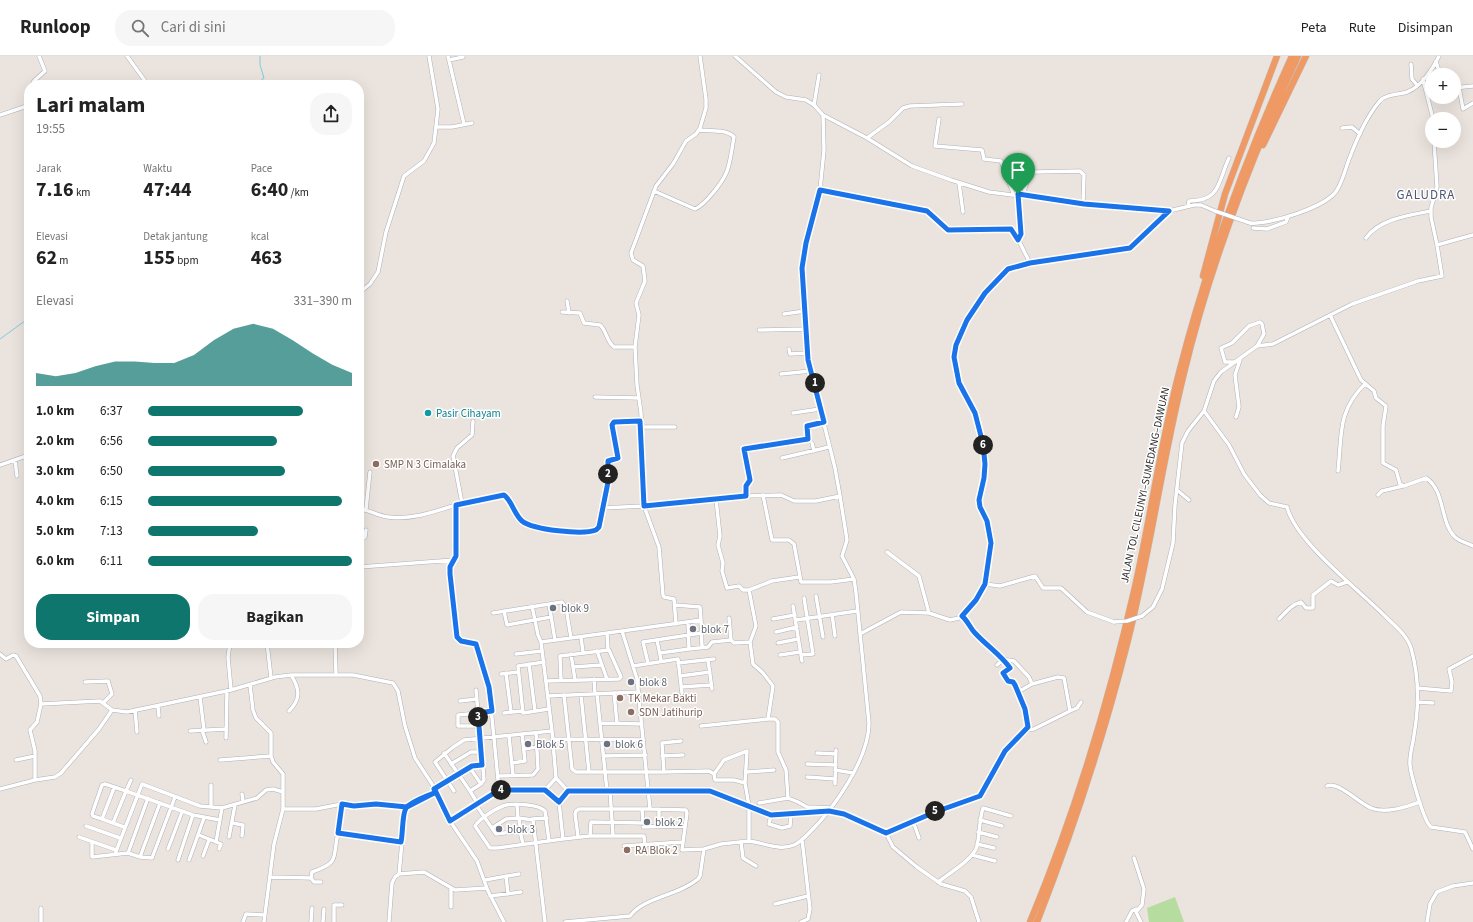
<!DOCTYPE html>
<html lang="id">
<head>
<meta charset="utf-8">
<style>
  :root { --surface:#fff; --page:#f6f6f6; --text:#222; --muted:#767676; --line:#e0e0e0; --accent:#0f766e }
  body { margin:0; font-family:"Source Sans 3",sans-serif; background:var(--page); color:var(--text); height:100vh; display:flex; flex-direction:column; font-size:15px; white-space:nowrap }
  * { box-sizing:border-box; margin:0 }
  p { font-size:13px; color:var(--muted) }
  .icon { flex:none; width:22px; height:22px; fill:none; stroke:currentColor; stroke-width:2; stroke-linecap:round; stroke-linejoin:round }
  .map { position:relative; flex:1; overflow:hidden }
  .drawer { position:absolute; left:24px; top:24px; width:340px; height:568px; display:flex; flex-direction:column; background:var(--surface); border-radius:16px; box-shadow:0 4px 16px #0002 }
  .drawer>* { flex:none }
  .fabs { position:absolute; left:1425px; top:12px; display:grid; gap:8px }
  .fabs a { display:grid; place-items:center; width:36px; height:36px; border-radius:50%; background:var(--surface); box-shadow:0 4px 16px #0002; font-size:20px }
  .pin { position:absolute; display:grid; place-items:center; width:34px; height:34px; color:#fff; margin:-41px -17px; border-radius:50% 50% 50% 0; rotate:-45deg; box-shadow:0 0 4px #0007 }
  .pin .icon { rotate:45deg }
  .km { position:absolute; width:20px; height:20px; margin:-10px; border-radius:50%; background:#222; color:#fff; font-size:11px; line-height:20px; text-align:center }
  .round { display:grid; place-items:center; flex:none; width:42px; height:42px; border-radius:16px; background:var(--page) }
  .overview { display:flex; align-items:center; justify-content:space-between; height:68px; padding:0 12px }
  h1 { font-size:22px; font-weight:700; line-height:30px }
  .figures { display:grid; grid-template-columns:repeat(3,1fr); gap:6px; height:68px; padding:4px 12px }
  .figures div { display:grid; align-content:center }
  .figures b { font-size:20px; font-weight:700 }
  .figures small { font-size:11px; font-weight:400 }
  .figures p { font-size:11px }
  .chart { height:112px; padding:8px 12px }
  .chart p { display:flex; justify-content:space-between }
  .chart svg { width:100%; height:72px; margin-top:4px; fill:var(--accent); opacity:.7 }
  .cta { display:flex; gap:8px; margin-top:auto; padding:8px 12px }
  .cta a { flex:1; height:46px; border-radius:16px; background:var(--accent); color:#fff; font-size:16px; font-weight:700; line-height:46px; text-align:center }
  .cta a+a { background:var(--page); color:var(--text) }
  ul { padding:0 12px; list-style:none; font-size:13px }
  li { display:grid; grid-template-columns:64px 48px 1fr; align-items:center; height:30px }
  li i { height:10px; border-radius:5px; background:var(--accent) }
  header { display:flex; align-items:center; gap:24px; box-sizing:border-box; height:56px; padding:0 20px; background:var(--surface); border-bottom:1px solid var(--line) }
  header strong { font-size:19px }
  nav { display:flex; gap:22px; margin-inline-start:auto; font-size:14px }
  .search { width:280px; height:36px; background:var(--page); display:flex; align-items:center; gap:10px; box-sizing:border-box; padding:0 14px; border-radius:16px; color:var(--muted); font-size:15px }
  .map>svg:first-child { display:block }
  .green { fill:#b7dc9f }
  .lines { fill:none; stroke-linecap:round; stroke-linejoin:round }
  .stream { stroke:#7acde3; stroke-width:1 }
  .street-casing { stroke:#aeb0b9; stroke-width:4.5 }
  .highway-casing { stroke:#c3c3c3; stroke-width:7 }
  .street { stroke:#fff; stroke-width:3.5 }
  .highway { stroke:#ef9964; stroke-width:6 }
  .street-bridge-casing { stroke:#aeb0b9; stroke-width:4.5; stroke-linecap:butt }
  .street-bridge { stroke:#fff; stroke-width:3.5 }
  .route-casing { stroke:#fff; stroke-width:8 }
  .route { stroke:#1a73e8; stroke-width:5 }
  .culture-dot { fill:#0f9aa8; stroke:#fff; stroke-width:1.5 }
  .education-dot { fill:#8d6e63; stroke:#fff; stroke-width:1.5 }
  .worship-dot { fill:#6b7280; stroke:#fff; stroke-width:1.5 }
  .labels { text-anchor:middle; dominant-baseline:central; stroke-width:3; stroke-linejoin:round; paint-order:stroke }
  .culture-label { font-size:11px; fill:#0d838f; stroke:#fff; text-anchor:start }
  .education-label { font-size:11px; fill:#785e54; stroke:#fff; text-anchor:start }
  .street-label { font-size:11px; fill:#2a2a2a; stroke:#fff }
  .worship-label { font-size:11px; fill:#5b616d; stroke:#fff; text-anchor:start }
  .quarter-label { font-size:13px; letter-spacing:1px; fill:#4f5877; stroke:#fff }
</style>
</head>
<body>
<header>
<strong>Runloop</strong>
<div class="search"><svg class="icon" aria-label="search" viewBox="0 0 24 24"><circle cx="10" cy="10" r="6"/><path d="M15 15l6 6"/></svg>Cari di sini</div>
<nav><a>Peta</a><a>Rute</a><a>Disimpan</a></nav>
</header>
<div class="map">
<svg width="1473" height="866" viewBox="0 0 1473 866">
  <rect width="100%" height="100%" fill="#ebe4de"/>
  <path class="green" d="M1175,841L1184,866H1149L1147,852Z"/>
  <g class="lines">
    <path class="stream" d="M255,29L264,22L260,9V0
      M0,283L29,262"/>
    <g class="street-casing">
      <path id="street" d="M127,0L148,29
        M448,0L464,68
        M700,0L706,43V52L700,72L696,78L686,85L673,108L656,130L631,197L633,204L643,210L645,225L636,247L639,259L635,291L637,329L641,357L644,450L746,440L781,439L794,445H816L840,440L847,484L842,500L854,523L856,537L869,667C869,702 835,751 811,775C806,780 801,786 794,789C780,795 764,787 749,785
        M735,0L776,36L786,41L806,44L814,49L823,59L867,82L912,110L951,124L989,136L1083,148L1169,155L1194,149H1201L1215,155
        M449,4L463,1
        M1436,5L1440,19
        M1411,8L1412,23L1417,29
        M1423,23L1433,63
        M32,29L34,25L45,15L39,0
        M1459,31L1463,53L1473,47
        M1454,32L1473,30
        M814,49L819,19
        M0,59L27,50L29,48
        M823,59L824,94L820,134L803,204L802,233L808,280L809,308L835,412L840,440
        M939,63L935,90L982,94L984,103L1001,105L1013,137
        M436,71H452L472,67
        M1342,72L1352,71L1360,78
        M867,82L889,66L903,52L910,50L962,48
        M1434,85L1437,131L1431,152V161L1437,189
        M959,127L963,156
        M820,134L927,155L948,174L1011,173L1015,177L1030,207
        M654,135L695,153C702,150 707,144 712,138C731,116 729,108 734,81C727,73 709,75 699,74
        M1018,138L1021,178L1018,184
        M1023,139L1027,126L1034,116L1080,115L1084,119L1083,148
        M1188,150L1189,145C1221,145 1218,125 1229,102
        M1250,167C1269,169 1327,151 1337,134C1342,126 1345,115 1348,106C1356,85 1365,63 1379,46C1385,38 1398,39 1407,36C1421,31 1433,13 1439,0
        M1253,172L1267,173L1286,166L1288,161
        M1366,182C1379,163 1410,159 1431,155
        M359,237L370,228L378,216L386,176L404,120L424,105L434,87L438,53L429,0
        M567,245L569,257
        M562,256L580,257L584,267L600,269C607,275 606,285 614,291H635
        M784,258L805,255
        M1330,259L1361,324L1374,335L1376,342L1386,350L1383,370V407L1396,414L1400,428L1404,430L1426,422C1445,434 1440,465 1454,480C1458,485 1467,487 1473,490
        M759,274L807,273
        M789,293L790,298L808,297
        M1236,306H1225L1221,292L1232,287L1249,270L1260,266L1262,268L1264,278L1257,290
        M781,318L811,315
        M595,341L639,342
        M1204,355L1229,389L1244,418L1260,439L1269,447L1287,451C1296,486 1358,533 1385,560C1394,569 1407,579 1411,592C1419,620 1419,651 1414,679C1413,689 1409,699 1410,709C1411,719 1424,766 1431,771L1465,776L1473,793
        M793,357L820,353
        M1236,361L1239,351L1235,319L1240,304
        M640,371H675
        M812,387L814,395
        M782,402L829,391
        M15,404L17,420
        M0,409L29,399
        M1338,415C1342,380 1337,355 1365,328
        M1177,434L1189,444
        M763,439L772,484H789L794,488L801,526H831L854,523
        M1378,439L1382,435L1403,430
        M746,440V430L750,424L744,393L808,383L807,370L824,366
        M716,443L720,480L718,489L723,507L722,515L727,532L739,530L743,534H749L756,570L750,586L753,608L763,617L773,630L768,663H775L778,666V696L786,714L788,742
        M462,447L453,400L457,392L472,379L473,365
        M602,452L607,427L608,405L618,402L611,369L614,366L640,365
        M359,453C368,453 377,460 388,461C411,464 434,456 456,449
        M366,453L370,416
        M359,485L365,481L366,474
        M887,496L919,520L929,557
        M359,511L455,504
        M985,528L1000,530L1035,520L1043,532H1061L1087,556L1114,566
        M749,534L772,525L799,521
        M816,540L823,581
        M549,548L555,584
        M675,549L700,551L701,564
        M532,550L538,579L541,586
        M793,550L802,605
        M504,555L507,569L551,561
        M493,557L562,546L566,552L571,582
        M832,558L835,580
        M962,560L972,574L991,594L1002,603L1014,605L1029,621L1032,628L1058,621L1064,622L1070,655L1034,673L1027,674
        M1142,560L1153,551L1162,533L1173,487L1175,449L1182,387L1188,375L1204,355L1214,325L1221,316L1257,290L1273,288L1352,248L1418,225L1442,220L1437,189L1473,179
        M729,562L731,584
        M773,563L795,559
        M1279,563C1286,556 1291,549 1301,546L1306,552H1313V539L1331,525L1338,529L1347,526
        M796,564L857,555
        M622,575L701,564L702,591
        M776,576L797,571
        M607,577L608,594
        M860,578L901,556L929,557L950,564L959,562L976,544L985,528L991,487L987,465L980,451L979,444L984,422L985,408L983,388L975,357L959,327L953,301L956,289L967,264L985,237L1004,216L1013,211L1130,192L1169,155
        M581,581L583,596
        M657,584L661,604
        M230,587L228,601L231,634L275,621L291,619H353L393,627L398,635L405,670L415,702L432,728L450,765L477,805L488,835L504,866
        M267,587L271,622
        M335,587L336,618
        M778,587L798,583
        M689,593L708,591L712,586L731,584L734,587L750,586
        M597,595L607,623
        M660,597L689,593L688,566
        M0,598L6,603L13,599L16,600L40,640L41,648
        M516,598L542,595
        M571,598L575,624
        M780,599L800,596
        M801,599L813,598L804,542
        M708,604L712,633
        M544,606L518,610L523,657L549,653
        M648,607L643,586L702,577
        M678,607L714,603
        M529,608L535,655
        M997,609L1004,603
        M633,610L678,603L682,637
        M573,611L602,609
        M506,617L511,656
        M501,618L518,616
        M680,620L710,616
        M594,623L595,638
        M546,625L619,623L621,621L609,594L560,600L561,624
        M85,626L108,625L112,638L103,647
        M250,629L253,654L256,662L271,677V700L273,706L283,718V753L274,788L264,866
        M681,631L711,629
        M1417,632L1451,635L1452,626L1449,613L1473,600
        M476,634L478,657L492,655
        M1018,636L1032,628
        M614,637L617,667
        M597,638L607,735
        M564,639L572,713L576,716H664L662,687L681,685
        M581,639L589,716
        M548,640L638,636
        M200,641L204,674
        M460,645L477,643
        M1417,646L1433,647
        M158,651L159,660
        M135,654L137,676
        M289,655C301,643 300,633 291,619
        M1070,655L1077,652L1081,646
        M504,657L522,655
        M600,667L642,668
        M479,670H458V659L478,657L484,724L481,728
        M701,670L768,663
        M202,674L206,686
        M190,675L226,673
        M552,675L541,586L622,575L637,623L650,753L686,754L687,757L682,794L704,793
        M509,680L513,719
        M226,682L227,635
        M552,683L644,684
        M524,693L537,691
        M444,697L470,735L481,728L470,712
        M817,697L836,698
        M603,700L646,699
        M662,700L683,699
        M16,704L35,700
        M220,704L271,700
        M512,707L525,705L522,678
        M451,708L471,696H481
        M807,708L836,709
        M835,714L853,717
        M747,716L774,714
        M714,718L724,704L747,695L745,727
        M498,720L533,719L538,713L536,677
        M807,721L835,723
        M556,722L568,735L559,746
        M35,724L55,721L61,717L99,673L112,654
        M835,728L836,694
        M211,729V751
        M1327,730C1338,725 1360,748 1371,752C1385,758 1406,751 1420,746
        M0,733L35,724V695L30,674L37,666L41,648L100,645L112,654L127,656L231,634
        M434,733L473,710L482,709
        M545,734L559,746L563,783L497,792H490L475,770C479,763 495,753 503,750C512,747 539,748 545,755L549,785
        M454,735L435,706L452,692L464,684L552,675L556,722L545,734H499
        M470,735L478,748
        M568,735H714L771,759L829,755L844,758L886,777L893,791L917,811L941,828L965,835L971,841L979,866
        M610,735L613,779
        M242,738L243,746
        M759,747L788,742L798,746L807,751L831,752
        M476,749L496,778L520,775L519,762L533,764L545,866
        M517,749L518,762
        M283,753H316L342,748L354,750L369,748L407,751
        M659,753V770
        M771,759L769,768L782,772L790,770L791,758
        M102,763L93,760L92,758L102,729L105,728L126,735L131,724
        M532,763L547,762
        M980,764L1002,770
        M450,765L499,734L489,631L476,588C467,584 459,588 457,576L449,518L450,511L456,500V449L504,439C512,445 514,458 522,465C533,474 586,480 598,472L602,452L644,450L659,491L663,539L664,541L674,543L676,568
        M913,765L919,782
        M113,767L102,763L114,732
        M232,767L243,769L242,780
        M86,770L120,782
        M124,771L113,767L126,735L193,759L220,764
        M643,771L685,770
        M492,772L506,763L519,762
        M520,775L523,788
        M978,776L997,781
        M338,777L342,748
        M886,777L935,756L980,740L1005,695L1027,674C1030,662 1019,637 1013,626L1008,625L1003,617L1010,612L1005,603
        M199,779L221,788L219,793
        M578,780L575,758L576,755L579,753H642
        M590,780L591,766L643,767L642,753H650
        M79,781L116,794
        M229,781L235,749
        M563,783L590,780H644L645,792
        M92,786V801L128,797L140,801L152,802L175,741
        M216,786L222,752
        M741,786L743,802L756,810
        M977,788L994,792
        M624,790L682,786
        M168,793L182,756
        M128,797L148,742
        M115,798L142,728L200,750L222,752L257,742L266,734L273,733L283,736
        M972,799L995,805
        M203,800L209,784
        M140,801L160,747
        M1134,802L1144,833L1142,849L1136,856L1141,866
        M178,804L193,759
        M189,804L204,762
        M399,818L424,816L455,834L487,832
        M506,820L508,838
        M271,821L311,822L314,826H321
        M311,822L312,816C341,806 332,802 338,777L401,786
        M485,824L519,818
        M938,826C948,818 974,803 977,790C980,777 979,765 983,752L1011,760
        M490,840L521,836
        M775,848L808,840
        M451,851V833
        M41,852V866
        M243,866L246,858L264,859
        M311,866L312,852
        M323,866L324,853
        M334,866V849H342
        M389,866L392,827L395,821L399,818L405,754L407,751L436,736
        M565,866L630,860C644,841 678,840 698,823L700,820L704,793L721,788L749,785V750L745,727L734,724H715L714,718L709,715L664,716
        M801,866L808,863L810,853L802,783
        M1126,866L1132,855L1136,853V855
        M1427,866L1430,848L1437,836L1453,830L1473,827"/>
    </g>
    <g class="highway-casing">
      <path id="highway" d="M1263,89L1306,0
        M1203,220L1225,138L1277,0
        M1030,866C1075,758 1109,645 1135,531C1151,459 1161,385 1180,313C1208,205 1246,101 1292,0
        M1037,866C1073,774 1104,680 1128,584C1150,496 1162,405 1184,317C1210,208 1251,102 1298,0"/>
    </g>
    <use href="#street" class="street"/>
    <use href="#highway" class="highway"/>
    <g class="street-bridge-casing">
      <path id="street-bridge" d="M1215,155L1250,167
        M1114,566L1127,565L1142,560"/>
    </g>
    <use href="#street-bridge" class="street-bridge"/>
  </g>
  <g class="lines">
    <g class="route-casing">
      <path id="route" d="M1018,138L1021,178L1018,184L1011,173L948,174L927,155L820,134L806,187L802,212L808,304L824,366L807,370L808,383L744,393L750,424L746,430V440L644,450L640,365L614,366L612,369L618,402L608,405V426L599,471L596,474C583,479 533,474 522,465C514,458 512,445 504,439L456,449V500L450,511V518L457,581L461,585L476,588L489,631L492,655L478,657L482,709L472,710L434,733L436,736L407,751L376,748L354,750L342,748L338,777L401,786C403,778 402,758 406,752C411,745 428,740 436,736L450,765L499,734H545L559,746L568,735H710L771,759L829,755L844,758L886,777L935,756L980,740L1005,695L1028,671L1025,653L1015,629L1013,626L1008,625L1003,617L1010,612C1001,599 987,590 975,577C970,572 968,565 962,560L976,544L985,528L991,487L987,465L980,451L979,444L984,422L985,408L983,388L975,357L959,327L954,301L956,289L967,264L985,237L1008,213L1030,207L1130,192L1169,155L1084,148L1018,138"/>
    </g>
    <use href="#route" class="route"/>
  </g>
  <circle class="culture-dot" cx="428" cy="357" r="4"/>
  <g class="education-dot">
    <circle cx="376" cy="408" r="4"/>
    <circle cx="620" cy="642" r="4"/>
    <circle cx="631" cy="656" r="4"/>
    <circle cx="627" cy="794" r="4"/>
  </g>
  <g class="worship-dot">
    <circle cx="553" cy="552" r="4"/>
    <circle cx="693" cy="573" r="4"/>
    <circle cx="631" cy="626" r="4"/>
    <circle cx="528" cy="688" r="4"/>
    <circle cx="607" cy="688" r="4"/>
    <circle cx="647" cy="766" r="4"/>
    <circle cx="499" cy="773" r="4"/>
  </g>
  <g class="labels">
    <g class="culture-label">
      <text x="436" y="357">Pasir Cihayam</text>
    </g>
    <g class="education-label">
      <text x="384" y="408">SMP N 3 Cimalaka</text>
      <text x="628" y="642">TK Mekar Bakti</text>
      <text x="639" y="656">SDN Jatihurip</text>
      <text x="635" y="794">RA Blok 2</text>
    </g>
    <g class="street-label">
      <text transform="translate(1145 429) rotate(-78)">JALAN TOL CILEUNYI–SUMEDANG–DAWUAN</text>
    </g>
    <g class="worship-label">
      <text x="561" y="552">blok 9</text>
      <text x="701" y="573">blok 7</text>
      <text x="639" y="626">blok 8</text>
      <text x="536" y="688">Blok 5</text>
      <text x="615" y="688">blok 6</text>
      <text x="655" y="766">blok 2</text>
      <text x="507" y="773">blok 3</text>
    </g>
    <g class="quarter-label">
      <text x="1426" y="139">GALUDRA</text>
    </g>
  </g>
</svg>
<div class="fabs">
<a>+</a>
<a>−</a>
</div>
<div class="pin" style="left:1018px;top:138px;background:#1e9e55"><svg class="icon" aria-label="arrive" viewBox="0 0 24 24"><path d="M6 21V4h12l-3 4 3 4H6"/></svg></div>
<b class="km" style="left:815px;top:327px">1</b>
<b class="km" style="left:608px;top:418px">2</b>
<b class="km" style="left:478px;top:661px">3</b>
<b class="km" style="left:501px;top:734px">4</b>
<b class="km" style="left:935px;top:755px">5</b>
<b class="km" style="left:983px;top:389px">6</b>
<section class="drawer">
<div class="overview"><div><h1>Lari malam</h1><p>19:55</p></div><a class="round"><svg class="icon" aria-label="share" viewBox="0 0 24 24"><path d="M12 15V3M7 8l5-5 5 5M5 13v7h14v-7"/></svg></a></div>
<div class="figures">
<div><p>Jarak</p><b>7.16<small> km</small></b></div>
<div><p>Waktu</p><b>47:44</b></div>
<div><p>Pace</p><b>6:40<small> /km</small></b></div>
</div>
<div class="figures">
<div><p>Elevasi</p><b>62<small> m</small></b></div>
<div><p>Detak jantung</p><b>155<small> bpm</small></b></div>
<div><p>kcal</p><b>463</b></div>
</div>
<div class="chart"><p><span>Elevasi</span>331–390 m</p>
<svg viewBox="0 0 160 44" preserveAspectRatio="none"><path d="M0 44V36L10 38L20 36L30 32L40 29L50 29L60 30L70 30L80 25L90 16L100 9L110 6L120 9L130 16L140 24L150 31L160 36V44z"/></svg>
</div>
<ul>
<li><b>1.0 km</b>6:37<i style="width:76%"></i></li>
<li><b>2.0 km</b>6:56<i style="width:63%"></i></li>
<li><b>3.0 km</b>6:50<i style="width:67%"></i></li>
<li><b>4.0 km</b>6:15<i style="width:95%"></i></li>
<li><b>5.0 km</b>7:13<i style="width:54%"></i></li>
<li><b>6.0 km</b>6:11<i style="width:100%"></i></li>
</ul>
<div class="cta"><a>Simpan</a><a>Bagikan</a></div>
</section>
</div>
</body>
</html>
